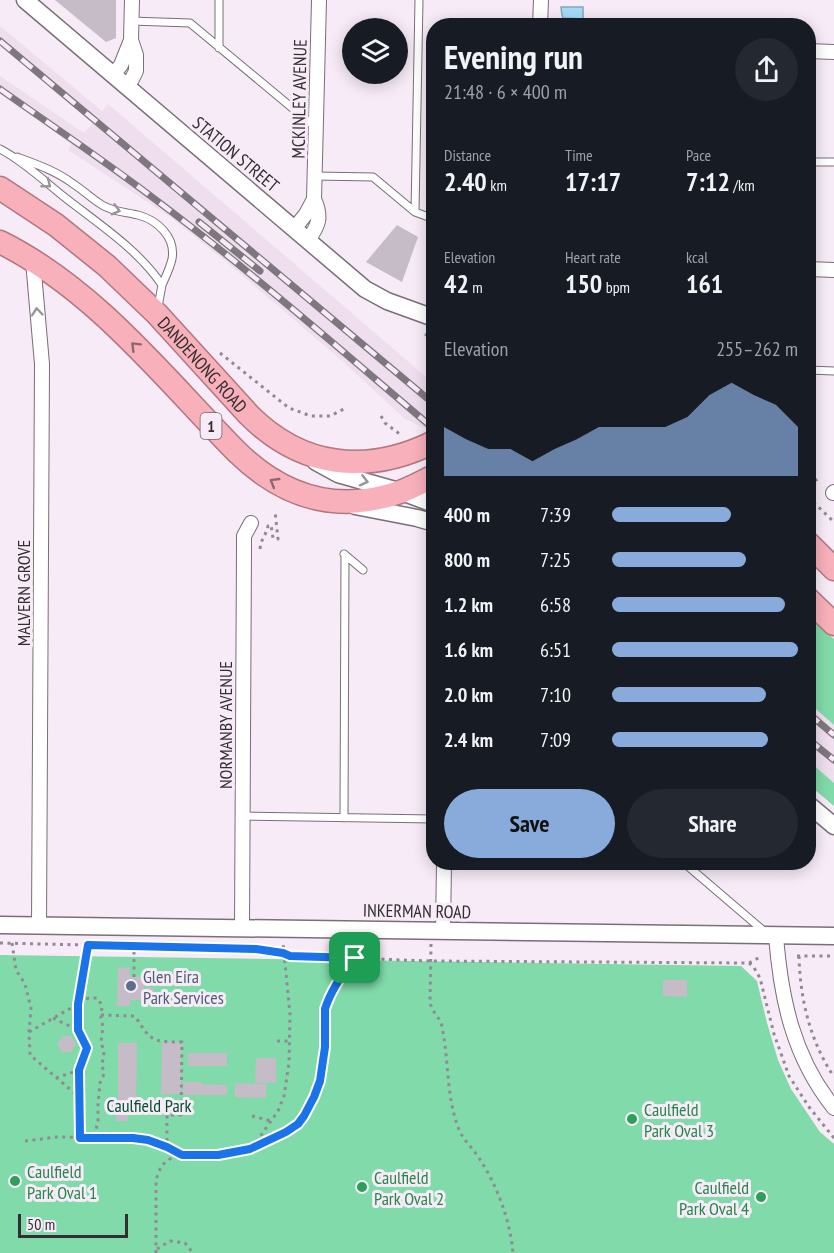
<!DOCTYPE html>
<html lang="en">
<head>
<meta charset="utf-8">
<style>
  :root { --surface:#171b24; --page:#242831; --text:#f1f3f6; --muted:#9ea1a6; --accent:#89abdc }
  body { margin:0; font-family:"PT Sans Narrow",sans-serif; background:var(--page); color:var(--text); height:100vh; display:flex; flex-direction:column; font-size:22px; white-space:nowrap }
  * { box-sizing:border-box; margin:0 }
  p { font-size:20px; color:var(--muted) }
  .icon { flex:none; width:33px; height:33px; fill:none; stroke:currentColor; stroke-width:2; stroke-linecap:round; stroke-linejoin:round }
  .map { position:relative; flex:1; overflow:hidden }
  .details { position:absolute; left:426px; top:18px; width:390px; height:852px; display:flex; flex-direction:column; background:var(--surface); border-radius:24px; box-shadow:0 3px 15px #0003 }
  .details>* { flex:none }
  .fabs { position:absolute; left:342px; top:18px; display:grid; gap:12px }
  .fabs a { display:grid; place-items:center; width:66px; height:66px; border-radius:50%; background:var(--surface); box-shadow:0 3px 15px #0003; font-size:30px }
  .scale { position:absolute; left:18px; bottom:15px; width:110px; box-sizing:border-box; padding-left:6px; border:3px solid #322e32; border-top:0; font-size:16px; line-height:21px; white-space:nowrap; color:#322e32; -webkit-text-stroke:4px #f6ebf6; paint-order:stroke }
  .pin { position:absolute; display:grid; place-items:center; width:51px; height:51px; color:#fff; margin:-26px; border-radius:12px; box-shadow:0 3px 9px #0006 }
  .round { display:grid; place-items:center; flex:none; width:63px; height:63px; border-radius:32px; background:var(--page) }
  .overview { display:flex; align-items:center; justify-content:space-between; height:102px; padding:0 18px }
  h1 { font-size:33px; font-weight:800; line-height:45px }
  .figures { display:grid; grid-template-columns:repeat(3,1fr); gap:9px; height:102px; padding:6px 18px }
  .figures div { display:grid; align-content:center }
  .figures b { font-size:26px; font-weight:800 }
  .figures small { font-size:16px; font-weight:400 }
  .figures p { font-size:16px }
  .chart { height:168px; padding:12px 18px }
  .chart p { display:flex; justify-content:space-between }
  .chart svg { width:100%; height:108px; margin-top:6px; fill:var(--accent); opacity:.7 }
  .primary-button { display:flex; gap:12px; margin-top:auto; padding:12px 18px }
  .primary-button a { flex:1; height:69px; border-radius:36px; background:var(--accent); color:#111; font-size:24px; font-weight:800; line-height:69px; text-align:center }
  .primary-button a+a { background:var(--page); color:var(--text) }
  ul { padding:0 18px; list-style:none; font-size:20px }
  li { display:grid; grid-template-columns:96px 72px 1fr; align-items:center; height:45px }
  li i { height:15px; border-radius:8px; background:var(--accent) }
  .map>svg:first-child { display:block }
  .built { fill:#eedeee }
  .green { fill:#81daa9 }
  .water { fill:#a6dcf7; stroke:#83a8bc; stroke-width:1.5 }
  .building { fill:#c5bcc8 }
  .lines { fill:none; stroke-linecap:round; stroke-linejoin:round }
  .service-casing { stroke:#786f78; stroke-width:9 }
  .minor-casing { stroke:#786f78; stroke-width:16 }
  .tertiary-casing { stroke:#786f78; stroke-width:19 }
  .trunk-casing { stroke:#b2767f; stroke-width:25 }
  .path { stroke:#928a92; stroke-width:3; stroke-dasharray:3 4.5; stroke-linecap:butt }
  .service { stroke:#fff; stroke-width:7 }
  .minor { stroke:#fff; stroke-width:14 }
  .tertiary { stroke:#fff; stroke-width:16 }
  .trunk { stroke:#f8b0ba; stroke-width:22 }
  .rail-casing { stroke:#7e777e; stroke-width:7 }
  .rail { stroke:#f6ebf6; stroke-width:4.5; stroke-dasharray:14; stroke-linecap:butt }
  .oneway { stroke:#989698 }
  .oneway2 { stroke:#8b686f }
  .route-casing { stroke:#fff; stroke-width:12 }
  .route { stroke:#1a73e8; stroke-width:8 }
  .service-dot { fill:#5c6f8a; stroke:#f6ebf6; stroke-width:2 }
  .leisure-dot { fill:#2e9e5b; stroke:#f6ebf6; stroke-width:2 }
  .labels { text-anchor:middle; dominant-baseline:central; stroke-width:6; stroke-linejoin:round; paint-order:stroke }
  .shield { fill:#f6ebf6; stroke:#6d676d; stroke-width:1.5 }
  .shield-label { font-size:16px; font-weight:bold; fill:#322e32 }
  .street-label { font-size:18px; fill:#322e32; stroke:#f6ebf6 }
  .service-label { font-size:18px; fill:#4e5e75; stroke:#f6ebf6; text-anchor:start }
  .park-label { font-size:18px; fill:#044f30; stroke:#f6ebf6 }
  .leisure-label { font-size:18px; fill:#27864d; stroke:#f6ebf6; text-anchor:start }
</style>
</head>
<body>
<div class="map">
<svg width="834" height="1253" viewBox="0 0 834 1253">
  <rect width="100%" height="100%" fill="#f6ebf6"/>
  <path class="built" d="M0,26L102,111L108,104L433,383V425L427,429L405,419L340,359L230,265L169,216L68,150L72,143L0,94V76L84,133L93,123L0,46Z
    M808,703L834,725V783L809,761Z"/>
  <path class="green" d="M808,615L834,639V725L809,703Z
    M809,761L834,783V806L809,785Z
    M0,955L741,966L757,981L767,1023L778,1060L791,1089L820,1132L834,1144V1253H0Z"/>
  <path class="water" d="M561,7H583V19L563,18L562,15Z"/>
  <path class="building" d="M55,0H116V38L106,42Z
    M397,225L418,237L402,282L366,262Z
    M118,967L130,968V977H144V993H146V987L154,988V1001H146V998H144V1000H130V1006H117Z
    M663,980H687V997L663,996Z
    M63,1036H71L76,1044L71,1052H62L57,1044Z
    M162,1042H181V1094H161Z
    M118,1043H137L136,1106H127L128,1121H116V1106H118Z
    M188,1053H227V1066H188Z
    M256,1058H276V1083H255Z
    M183,1082H202V1084L227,1085V1095H183Z
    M235,1083L266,1084V1098L235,1097Z"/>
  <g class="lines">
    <g class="service-casing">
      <path id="service" d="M131,21L190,23L314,126
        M219,48V0
        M0,149C23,161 43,180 63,196C97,223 138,249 162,285L158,307
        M17,157C36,164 56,171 72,183C83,190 92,199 102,205C113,212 126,212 138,215C157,220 176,237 172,259C170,268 166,276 162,285
        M808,162H834
        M315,176L373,177L415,212L434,219
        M415,212L419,0
        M808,370L834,371
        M344,554L363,570
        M242,816L434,819
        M344,818L345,555
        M683,862L765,932"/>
    </g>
    <g class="minor-casing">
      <path id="minor" d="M540,26L541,0
        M808,51L834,52
        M113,75L121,65L131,40
        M127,87L132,79L136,71V55L131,40L132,0
        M294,229L306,214L314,199
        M308,240C319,225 322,217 314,199L319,0
        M33,261L42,364L39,925
        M808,269L834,270
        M833,493L834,492
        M242,928L244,549V536L251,523
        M443,931L444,862
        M776,936C781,999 793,1057 834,1108"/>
    </g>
    <g class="tertiary-casing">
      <path id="tertiary" d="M25,0L365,289L387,301L434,318
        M316,462L338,474L402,492L434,504
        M355,506L417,518L434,523
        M808,804L834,826
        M0,925L834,936"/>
    </g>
    <g class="trunk-casing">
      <g id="trunk">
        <path id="s1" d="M0,188L56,225L107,266L157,314L249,415C302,468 367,475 434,442"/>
        <path d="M0,242C95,289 164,378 237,452C283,497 337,514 400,492C411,488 422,482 434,476"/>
        <path d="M808,543L834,569"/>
        <path d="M808,599L834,624"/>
      </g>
    </g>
    <path class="path" d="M425,334L434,340
      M220,353L289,408L311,416H330L344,409
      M381,416L385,423L401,435
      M808,484L818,479
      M808,497L834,522
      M260,549C261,538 266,536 268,526L271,525L273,538L278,539L275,511
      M0,943L256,949L283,953L290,956L431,961L749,963L753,966L760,978L774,1034L789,1076L809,1107L834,1138
      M12,943L16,970L25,984L31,1008L29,1032L30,1055L79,1097
      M431,944L430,1002C432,1013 441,1018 442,1027C449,1060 446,1095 458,1127C462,1139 472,1147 479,1158C497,1185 510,1220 513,1253
      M797,956H834
      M799,956C800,999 810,1041 834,1077
      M749,963L762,956
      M134,977V946
      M79,1001L89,998H97L102,1005L101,1018L103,1027L101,1042L104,1052L102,1065L104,1074L100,1083L98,1104V1121L94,1138
      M101,1015L135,1016C151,1041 151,1042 182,1042L181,1115H167V1147
      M53,1018L78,1030
      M29,1032L78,1004
      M277,1041H289
      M56,1078L79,1070
      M252,1116L271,1121
      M80,1138L79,1070L87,1048L78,1030V1004L88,946
      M25,1141L57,1137L133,1138L148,1140L167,1147L180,1155
      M252,1148L278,1111L284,1096L289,1063L290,1014L283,943
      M157,1249L170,1241L185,1243L193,1253
      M156,1253V1181C158,1172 161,1164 170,1159C184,1151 204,1156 220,1155C241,1153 275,1142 292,1129C306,1119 315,1098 319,1082C326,1058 325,1034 325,1009C331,990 343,974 355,958"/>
    <use href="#service" class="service"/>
    <use href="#minor" class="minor"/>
    <use href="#tertiary" class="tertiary"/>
    <use href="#trunk" class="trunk"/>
    <g class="rail-casing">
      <path id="rail" d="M0,41L434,404
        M0,89C52,126 105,161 156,200C252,272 342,351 434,429
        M199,222L260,271
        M808,713L834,735
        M808,739L834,760"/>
    </g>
    <use href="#rail" class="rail"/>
  </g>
  <defs><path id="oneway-chevron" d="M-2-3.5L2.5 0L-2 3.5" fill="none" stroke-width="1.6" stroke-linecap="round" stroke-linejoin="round" transform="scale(1.5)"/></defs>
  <g class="oneway">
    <use href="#oneway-chevron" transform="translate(47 184) rotate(38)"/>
    <use href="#oneway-chevron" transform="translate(116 210) rotate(15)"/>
    <use href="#oneway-chevron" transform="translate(37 312) rotate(-95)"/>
    <use href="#oneway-chevron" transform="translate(364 481) rotate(14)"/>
  </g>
  <g class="oneway2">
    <use href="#oneway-chevron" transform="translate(135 346) rotate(-135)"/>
    <use href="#oneway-chevron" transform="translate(274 482) rotate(-149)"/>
  </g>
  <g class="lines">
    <g class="route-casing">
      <path id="route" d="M88,945L256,949L283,953L290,956L355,958C342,974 331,990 325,1009V1047L320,1081L314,1097L304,1116L298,1124L286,1132L250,1149L218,1155H182L167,1147L148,1140L133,1138H80L79,1070L87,1048L78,1030V1004Z"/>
    </g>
    <use href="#route" class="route"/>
  </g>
  <circle class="service-dot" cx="131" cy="986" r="6"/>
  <g class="leisure-dot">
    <circle cx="632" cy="1119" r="6"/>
    <circle cx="15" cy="1181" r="6"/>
    <circle cx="362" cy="1187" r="6"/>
    <circle cx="761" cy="1197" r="6"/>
  </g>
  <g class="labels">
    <rect class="shield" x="200.5" y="413" width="21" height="26" rx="4.5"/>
    <g class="shield-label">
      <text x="211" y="426">1</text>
    </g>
    <g class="street-label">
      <text transform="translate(299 99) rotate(-89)">MCKINLEY AVENUE</text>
      <text transform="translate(236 154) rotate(40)">STATION STREET</text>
      <text stroke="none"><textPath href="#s1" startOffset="270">DANDENONG ROAD</textPath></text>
      <text transform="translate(23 593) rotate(-90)">MALVERN GROVE</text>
      <text transform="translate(225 725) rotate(-90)">NORMANBY AVENUE</text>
      <text transform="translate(417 911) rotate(1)">INKERMAN ROAD</text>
    </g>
    <g class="service-label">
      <text x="143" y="976">Glen Eira<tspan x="143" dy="21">Park Services</tspan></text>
    </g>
    <g class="park-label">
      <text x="149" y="1105">Caulfield Park</text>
    </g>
    <g class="leisure-label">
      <text x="644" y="1109">Caulfield<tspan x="644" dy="21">Park Oval 3</tspan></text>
      <text x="27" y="1171">Caulfield<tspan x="27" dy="21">Park Oval 1</tspan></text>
      <text x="374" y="1177">Caulfield<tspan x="374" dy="21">Park Oval 2</tspan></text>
      <text x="749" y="1187" text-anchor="end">Caulfield<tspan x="749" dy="21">Park Oval 4</tspan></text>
    </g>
  </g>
</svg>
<div class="fabs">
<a><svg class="icon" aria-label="layers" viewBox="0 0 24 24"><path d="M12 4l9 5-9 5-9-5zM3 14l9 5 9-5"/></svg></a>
</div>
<div class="scale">50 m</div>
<div class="pin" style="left:355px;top:958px;background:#1e9e55"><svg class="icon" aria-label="arrive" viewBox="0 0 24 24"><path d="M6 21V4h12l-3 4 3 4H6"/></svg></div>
<section class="details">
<div class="overview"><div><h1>Evening run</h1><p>21:48 · 6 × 400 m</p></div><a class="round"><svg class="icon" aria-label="share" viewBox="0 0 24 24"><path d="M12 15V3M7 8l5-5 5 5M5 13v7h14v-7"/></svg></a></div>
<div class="figures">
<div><p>Distance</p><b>2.40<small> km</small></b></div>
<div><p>Time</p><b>17:17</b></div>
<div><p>Pace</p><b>7:12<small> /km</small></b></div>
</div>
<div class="figures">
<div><p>Elevation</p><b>42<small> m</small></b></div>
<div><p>Heart rate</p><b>150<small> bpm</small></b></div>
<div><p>kcal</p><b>161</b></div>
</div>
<div class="chart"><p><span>Elevation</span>255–262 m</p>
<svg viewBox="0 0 160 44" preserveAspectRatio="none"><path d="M0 44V24L10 29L20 33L30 33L40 38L50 33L60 29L70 24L80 24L90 24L100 24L110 20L120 11L130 6L140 11L150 15L160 24V44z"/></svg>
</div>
<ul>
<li><b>400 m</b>7:39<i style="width:64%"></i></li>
<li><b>800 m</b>7:25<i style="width:72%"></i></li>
<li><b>1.2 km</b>6:58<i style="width:93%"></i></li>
<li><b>1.6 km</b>6:51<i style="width:100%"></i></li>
<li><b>2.0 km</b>7:10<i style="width:83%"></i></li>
<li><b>2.4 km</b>7:09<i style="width:84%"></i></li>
</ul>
<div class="primary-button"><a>Save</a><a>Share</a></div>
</section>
</div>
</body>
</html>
